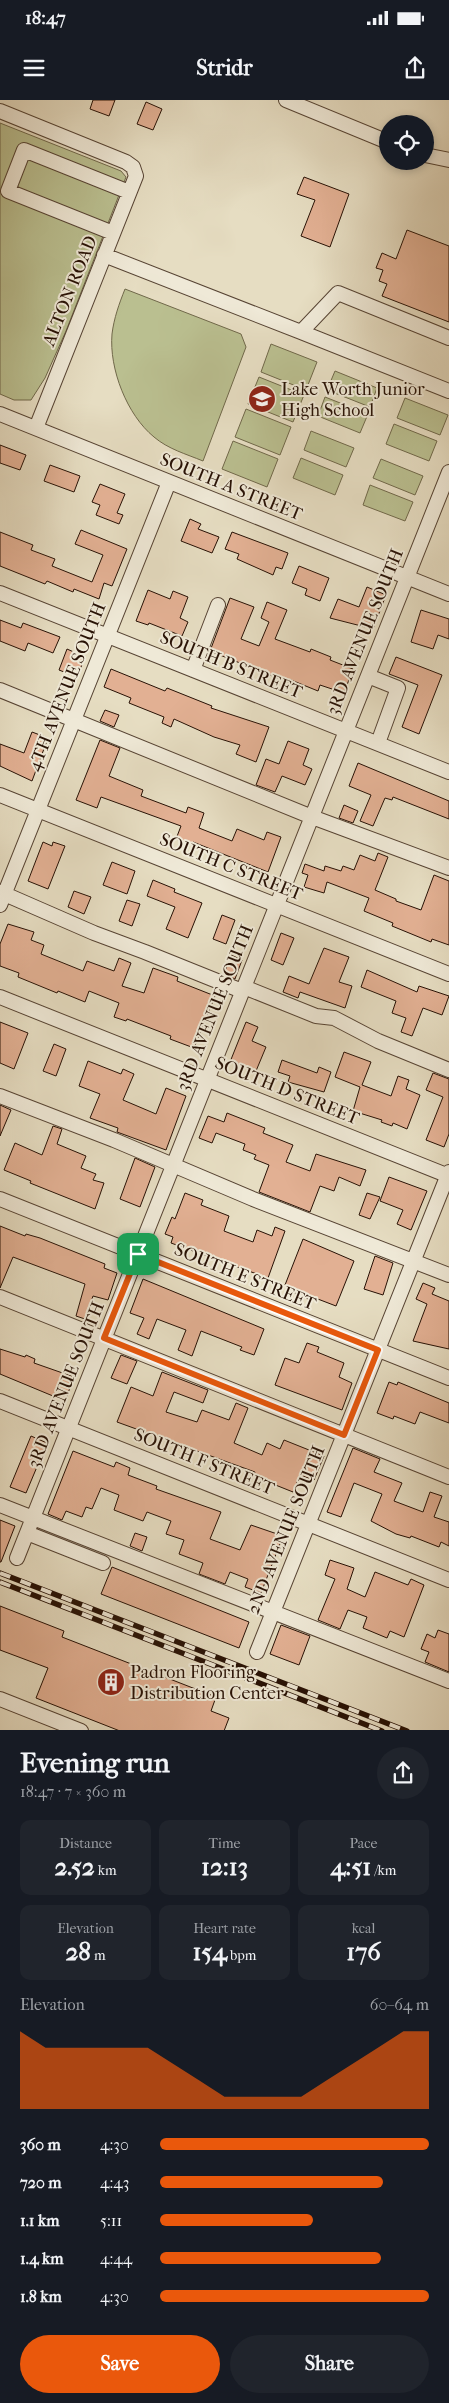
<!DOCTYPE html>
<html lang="en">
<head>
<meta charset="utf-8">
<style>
  :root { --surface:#171b24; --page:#20242c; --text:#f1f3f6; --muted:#9ea1a6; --accent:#ea580c }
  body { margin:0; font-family:"IM FELL French Canon",serif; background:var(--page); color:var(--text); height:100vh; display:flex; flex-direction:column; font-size:19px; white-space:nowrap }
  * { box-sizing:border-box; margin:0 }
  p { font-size:16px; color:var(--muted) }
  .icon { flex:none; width:28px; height:28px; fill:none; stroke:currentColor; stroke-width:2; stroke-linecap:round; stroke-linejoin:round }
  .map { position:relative; height:1630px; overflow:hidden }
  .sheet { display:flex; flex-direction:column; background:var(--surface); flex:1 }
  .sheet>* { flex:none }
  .tools { position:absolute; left:379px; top:15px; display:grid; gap:10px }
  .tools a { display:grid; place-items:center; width:55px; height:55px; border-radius:50%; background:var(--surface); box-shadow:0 2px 8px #0003; font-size:25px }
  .pin { position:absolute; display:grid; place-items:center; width:42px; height:42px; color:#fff; margin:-21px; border-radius:10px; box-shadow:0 2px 8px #0006 }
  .round { display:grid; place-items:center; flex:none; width:52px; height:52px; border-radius:26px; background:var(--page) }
  .headline { display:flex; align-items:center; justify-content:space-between; height:85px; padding:0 20px }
  h1 { font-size:28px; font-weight:700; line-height:38px }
  .metrics { display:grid; grid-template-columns:repeat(3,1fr); gap:8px; height:85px; padding:5px 20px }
  .metrics div { display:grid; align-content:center; border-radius:10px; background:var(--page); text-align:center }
  .metrics b { font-size:25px; font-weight:700 }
  .metrics small { font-size:14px; font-weight:400 }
  .metrics p { font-size:14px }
  .chart { height:140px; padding:10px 20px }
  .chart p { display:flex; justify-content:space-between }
  .chart svg { width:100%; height:90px; margin-top:5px; fill:var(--accent); opacity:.7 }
  .primary-button { display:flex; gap:10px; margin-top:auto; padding:10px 20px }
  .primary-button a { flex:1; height:58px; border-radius:30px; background:var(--accent); color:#fff; font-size:20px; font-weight:700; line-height:58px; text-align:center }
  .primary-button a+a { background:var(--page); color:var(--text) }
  ul { padding:0 20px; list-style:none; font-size:16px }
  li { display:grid; grid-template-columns:80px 60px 1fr; align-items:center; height:38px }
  li i { height:12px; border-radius:6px; background:var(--accent) }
  .status { display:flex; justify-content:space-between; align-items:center; height:35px; padding:0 25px; background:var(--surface); direction:ltr }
  .status svg { height:14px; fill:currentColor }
  header { display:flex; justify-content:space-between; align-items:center; height:65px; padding:0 20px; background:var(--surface); font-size:22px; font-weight:700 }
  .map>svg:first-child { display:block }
  .green { fill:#babf90; stroke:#70684a }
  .building { fill:#e2b093; stroke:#271105 }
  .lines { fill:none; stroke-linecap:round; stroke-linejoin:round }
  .minor-casing { stroke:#574434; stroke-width:16 }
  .minor { stroke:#efe9d7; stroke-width:14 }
  .rail-casing { stroke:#271105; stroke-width:5.5 }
  .rail { stroke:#efe9d7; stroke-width:4; stroke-dasharray:11; stroke-linecap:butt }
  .route-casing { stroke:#fff; stroke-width:10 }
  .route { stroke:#ea580c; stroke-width:6 }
  .labels { text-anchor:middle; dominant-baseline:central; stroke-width:4; stroke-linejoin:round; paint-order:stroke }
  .street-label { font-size:18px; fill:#271105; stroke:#efe9d7 }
  .poi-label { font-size:18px; fill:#271105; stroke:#efe9d7; text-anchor:start }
</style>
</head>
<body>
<div class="status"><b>18:47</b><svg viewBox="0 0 49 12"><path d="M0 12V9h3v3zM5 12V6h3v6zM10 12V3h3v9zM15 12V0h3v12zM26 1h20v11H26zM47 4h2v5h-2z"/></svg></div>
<header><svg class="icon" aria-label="menu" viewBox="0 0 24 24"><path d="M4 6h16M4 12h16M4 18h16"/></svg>Stridr<svg class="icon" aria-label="share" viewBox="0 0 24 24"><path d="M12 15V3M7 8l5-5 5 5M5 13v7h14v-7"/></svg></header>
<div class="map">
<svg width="449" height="1631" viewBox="0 0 449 1631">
  <rect width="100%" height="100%" fill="#e6ddc2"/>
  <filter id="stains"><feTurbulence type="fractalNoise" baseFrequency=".004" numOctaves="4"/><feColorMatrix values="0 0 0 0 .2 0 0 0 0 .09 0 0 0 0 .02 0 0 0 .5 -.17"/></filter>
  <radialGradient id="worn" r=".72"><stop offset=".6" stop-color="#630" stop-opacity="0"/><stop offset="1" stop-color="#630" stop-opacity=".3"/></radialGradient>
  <path class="green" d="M0,23L121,71L126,77L66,231L45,278L31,300H14L0,294Z
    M125,189L241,234L246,247L203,361C186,354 168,349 154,337C127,315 109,269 112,234C114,218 119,204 125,189Z
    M271,244L317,262L306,290L261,272Z
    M335,271L377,288L370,307L327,290Z
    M259,277L304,295L293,322L248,304Z
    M325,297L368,314L360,333L318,316Z
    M405,298L448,315L440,335L397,318Z
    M246,309L291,327L280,355L235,337Z
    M394,324L437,341L429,361L386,344Z
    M311,331L354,348L346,367L304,350Z
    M233,341L278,359L267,387L222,369Z
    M301,358L343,375L335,395L293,378Z
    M381,359L423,376L415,395L373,378Z
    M370,385L413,402L405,421L363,405Z"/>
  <path class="building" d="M93,0H115L109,16L90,9Z
    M146,2L162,9L153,30L137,24Z
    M304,77L349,94L330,147L301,136L315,100L297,94Z
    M407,130L449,146V222L382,196L387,184L379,181L383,170L376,168L382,153L396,159Z
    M0,345L26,355L20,370L0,363Z
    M50,365L80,376L74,392L44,381Z
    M100,384L125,394L117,413L123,415L119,424L96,415L100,405L92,402Z
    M190,419L201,424L198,429L219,437L212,453L181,441Z
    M81,430L127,449L112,486L104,483L99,499L74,489L73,492L47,481L45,484L0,466V432L33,445L31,450L55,459L52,466L92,482L103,455L75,444Z
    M232,432L288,453L282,469L276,467L273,475L237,459L239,454L225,449Z
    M299,466L329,478L320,501L305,495L307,489L292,483Z
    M367,487L386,495L373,529L330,518L338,499L359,507Z
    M148,490L170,499L173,491L188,497L180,518L188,522L182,536L149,523L148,525L136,521Z
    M230,498L254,507L241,539L259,546L269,522L261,518L267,502L287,510L275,539L310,552L311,549L331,557L330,560L353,569L344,593L320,585L318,591L291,580L290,583L210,551Z
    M421,510L449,519V539L438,535L433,549L411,542Z
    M0,520L21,528L23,523L60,537L53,553L28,543L25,551L0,541Z
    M67,549L85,557L77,577L59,570Z
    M396,557L442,575L419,634L402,627L418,585L389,574Z
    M111,569L165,591L167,588L212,606L211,608L269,627L256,662L236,654L240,645L214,637L174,619L171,627L162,623L164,617L129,603L131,598L104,587Z
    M105,610L119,615L114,627L100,621Z
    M32,632L48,638L32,681L0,666V644L24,653Z
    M100,640L120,648L109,676L143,690L141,696L186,713L188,707L204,713L199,728L232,741L237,729L264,740L267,732L281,737L268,772L193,742L192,745L176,739L181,726L101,697L97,708L76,700Z
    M288,641L309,649L303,665L312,669L305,685L282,676L275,692L256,685L266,659L279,664Z
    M358,663L449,701V719L393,697L392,700L385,698L373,726L360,721L371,695L349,686Z
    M344,705L358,711L353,723L339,718Z
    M43,742L52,746L53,742L65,746L48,789L28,781Z
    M378,753L388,757L375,790L396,799V801L421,810L434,775L449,781V845L432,839L431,842L392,826L393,823L364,811L369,798L327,782L324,793L304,787L308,775L302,773L305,764L324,771L325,766L341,771L343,766L354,770L360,755L375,761Z
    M112,762L135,771L127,794L103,785Z
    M153,780L175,789L174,792L202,803L188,838L166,829L175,807L147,796Z
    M74,791L91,797L84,814L68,807Z
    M127,800L140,804L132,826L119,821Z
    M222,815L235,820L226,844L213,839Z
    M8,824L34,832L31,840L44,845L41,854L83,871L87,861L114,871L119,858L131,863L122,886L144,893L153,868L178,877L177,881L215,896L194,948L170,939L171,936L127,919L126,921L114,917L119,903L89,891L85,902L58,891L57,893L18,877L19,873L0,866V844Z
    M281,833L294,838L283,865L271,860Z
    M324,848L349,857L339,882L352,886L345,908L300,892L298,898L283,892L289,876L309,884Z
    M231,855L242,860L235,879L224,874Z
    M367,870L417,892L419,886L449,896L442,915L423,908L412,936L401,932L406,918L392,913L396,901L361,887Z
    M0,922L28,933L14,969L0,963Z
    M246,922L258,927L252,941L266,947L256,971L230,962Z
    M54,944L66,949L56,976L43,971Z
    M344,952L371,962L362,985L391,996L398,976L409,980L406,989L420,995L407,1029L393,1023L392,1026L381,1022L382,1020L353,1011L360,987L335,977Z
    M282,960L317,973L319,967L331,972L324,992L288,982L290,976L278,972Z
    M88,961L121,974L123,969L134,974L123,1000L156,1014L166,988L186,996L166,1050L117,1032L118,1028L90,1018L100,994L79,986Z
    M433,973L449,979V1034L444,1047L426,1040L443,997L426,990Z
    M0,1005L11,1010L0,1036Z
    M227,1013L265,1028L263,1033L293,1045L286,1062L310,1071L316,1054L366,1070L360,1086L339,1077L334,1091L320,1086L310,1112L259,1092L269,1065L254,1059L256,1055L243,1050L245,1044L216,1033L212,1043L199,1038L208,1016L224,1022Z
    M53,1026L62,1029L57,1044L86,1056L81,1068L96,1074L93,1080L104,1083L95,1109L30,1083L31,1081L4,1070L15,1043L42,1055Z
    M135,1058L155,1067L140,1107L120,1099Z
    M389,1077L427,1091L411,1130L397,1124L403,1110L380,1101Z
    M185,1093L203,1100L201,1105L229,1116L224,1131L253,1142L257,1130L272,1136L275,1127L285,1131L268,1178L171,1143L173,1137L165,1134L172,1117L175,1119Z
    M367,1093L380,1097L370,1119L359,1115Z
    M0,1126L25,1136L26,1134L40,1138L105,1164L104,1168L117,1173L108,1200L93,1196L85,1219L76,1216L85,1184L13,1157L0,1188Z
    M303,1139L354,1161L336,1206L310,1196L308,1199L295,1194L297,1190L285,1185Z
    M375,1156L393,1163L383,1195L364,1189Z
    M143,1179L264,1229L254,1255L240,1250L242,1247L201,1231L192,1256L178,1250L186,1230L157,1219L149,1239L137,1234L144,1218L130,1213Z
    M423,1183L435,1188L432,1194L449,1201V1249L413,1241L427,1204L416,1199Z
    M307,1243L319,1247L317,1252L344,1263L339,1277L352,1283L342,1310L275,1285L285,1258L299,1263Z
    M0,1249L25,1257L26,1255L35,1259L34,1263L74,1277L65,1301L0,1274Z
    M121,1255L137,1261L127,1284L111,1278Z
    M162,1272L208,1290L203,1303L174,1292L166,1312L197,1322L202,1310L229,1320L236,1303L248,1308L234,1343L262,1355L267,1343L280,1349L284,1340L324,1356L314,1380L300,1375L293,1392L253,1376L255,1372L117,1322L131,1287L153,1296Z
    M389,1282L397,1285L398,1282L449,1303V1323L420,1312L415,1324L394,1316L393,1319L377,1313Z
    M31,1336L47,1343L26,1393L10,1387Z
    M353,1348L380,1359L374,1372L402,1383L394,1401L423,1412L430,1392L442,1396L434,1417L449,1422V1446L441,1442L439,1447L411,1436L410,1438L396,1434L371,1421L382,1394L354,1383L341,1417L327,1412Z
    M73,1351L114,1367L116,1362L130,1368L128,1375L157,1386L156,1389L221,1412L210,1439L240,1450L251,1425L283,1436L261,1493L245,1487L248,1479L230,1472L225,1484L199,1474L203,1463L179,1454L184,1440L166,1434L171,1421L147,1412L143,1421L114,1410L119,1395L101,1388L92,1409L86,1407L82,1417L66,1411L62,1420L48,1414Z
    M0,1420L15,1426L1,1462H0Z
    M135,1433L147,1437L142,1451L130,1446Z
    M330,1460L354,1468L347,1489L365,1497L375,1472L408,1485L411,1479L424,1485L404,1537L390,1531L387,1538L363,1528L367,1517L348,1510L340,1529L318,1520L335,1479L325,1475Z
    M112,1467L249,1522L239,1548L101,1494Z
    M0,1506L64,1531L62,1537L216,1597L211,1611L229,1618L224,1631H120L36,1598L48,1568L0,1550Z
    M281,1525L310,1536L299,1565L270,1554Z
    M438,1530L449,1534V1572L425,1562L429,1552L421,1549L427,1534L435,1538Z"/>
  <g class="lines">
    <g class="minor-casing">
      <path id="minor" d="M286,0L388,42
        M0,11L126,62L133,67L136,76L36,328
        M425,55L449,60
        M113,133L8,91L24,50L129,92
        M104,155L301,232
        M449,238L338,193L301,232L449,291
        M0,314L449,494
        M0,493L449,672
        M193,570L218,505
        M368,576L398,588L378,643
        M0,590L312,717L449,768
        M0,695L449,874
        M0,792L94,833L145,852L242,891
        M0,805L169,382
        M244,887L316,916L334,918L378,941L449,970
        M0,897L449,1076
        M0,996L114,1040L253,1099L449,1175
        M0,1099L449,1278
        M0,1197L449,1377
        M0,1301L449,1480
        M0,1405L449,1581
        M27,1433L103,1463
        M17,1458L449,372
        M257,1552L449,1072
        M0,1599L81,1631"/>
    </g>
    <use href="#minor" class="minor"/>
    <g class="rail-casing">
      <path id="rail" d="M0,1473L407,1631
        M0,1482L382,1631"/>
    </g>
    <use href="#rail" class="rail"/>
  </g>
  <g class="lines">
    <g class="route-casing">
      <path id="route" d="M138,1154L378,1250L344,1335C264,1303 184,1270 104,1238Z"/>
    </g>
    <use href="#route" class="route"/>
  </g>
  <defs>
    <g id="school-disc" transform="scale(1.4375)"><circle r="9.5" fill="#8f2418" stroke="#efe9d7"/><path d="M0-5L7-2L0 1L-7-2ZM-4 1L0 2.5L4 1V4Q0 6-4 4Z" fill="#fff"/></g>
    <g id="building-disc" transform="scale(1.4375)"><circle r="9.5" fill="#8f2418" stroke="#efe9d7"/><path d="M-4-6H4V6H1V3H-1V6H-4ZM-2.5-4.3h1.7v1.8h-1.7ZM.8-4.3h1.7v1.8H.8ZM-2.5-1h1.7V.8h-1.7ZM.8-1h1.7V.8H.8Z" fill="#fff"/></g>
  </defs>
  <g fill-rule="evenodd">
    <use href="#school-disc" x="262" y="299"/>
    <use href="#building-disc" x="111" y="1582"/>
  </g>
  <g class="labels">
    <g class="street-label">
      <text transform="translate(70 191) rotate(-68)">ALTON ROAD</text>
      <text transform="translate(231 387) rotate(22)">SOUTH A STREET</text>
      <text transform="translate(365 532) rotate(-68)">3RD AVENUE SOUTH</text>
      <text transform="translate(231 565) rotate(22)">SOUTH B STREET</text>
      <text transform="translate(67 587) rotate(-68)">4TH AVENUE SOUTH</text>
      <text transform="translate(231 767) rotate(22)">SOUTH C STREET</text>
      <text transform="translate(215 908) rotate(-68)">3RD AVENUE SOUTH</text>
      <text transform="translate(287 991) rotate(22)">SOUTH D STREET</text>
      <text transform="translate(245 1177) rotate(22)">SOUTH E STREET</text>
      <text transform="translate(66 1285) rotate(-68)">3RD AVENUE SOUTH</text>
      <text transform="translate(204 1362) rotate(22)">SOUTH F STREET</text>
      <text transform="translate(286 1430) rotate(-68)">2ND AVENUE SOUTH</text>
    </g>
    <g class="poi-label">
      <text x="281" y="289">Lake Worth Junior<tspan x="281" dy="21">High School</tspan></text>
      <text x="130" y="1572">Padron Flooring<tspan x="130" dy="21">Distribution Center</tspan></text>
    </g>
  </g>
  <rect width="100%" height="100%" filter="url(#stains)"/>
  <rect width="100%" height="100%" fill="url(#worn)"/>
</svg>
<div class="tools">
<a><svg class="icon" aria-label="locate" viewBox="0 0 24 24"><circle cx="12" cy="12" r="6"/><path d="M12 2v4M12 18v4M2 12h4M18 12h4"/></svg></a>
</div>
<div class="pin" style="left:138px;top:1154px;background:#1e9e55"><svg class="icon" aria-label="arrive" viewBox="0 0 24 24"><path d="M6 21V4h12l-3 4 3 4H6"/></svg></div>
</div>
<section class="sheet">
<div class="headline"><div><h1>Evening run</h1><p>18:47 · 7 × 360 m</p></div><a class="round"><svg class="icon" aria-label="share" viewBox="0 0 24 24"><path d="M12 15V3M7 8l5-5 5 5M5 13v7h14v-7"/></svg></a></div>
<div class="metrics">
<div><p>Distance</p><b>2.52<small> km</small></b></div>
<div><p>Time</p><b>12:13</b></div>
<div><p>Pace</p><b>4:51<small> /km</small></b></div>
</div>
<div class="metrics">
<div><p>Elevation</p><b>28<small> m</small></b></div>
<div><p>Heart rate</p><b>154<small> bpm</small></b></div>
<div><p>kcal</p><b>176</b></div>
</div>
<div class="chart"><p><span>Elevation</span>60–64 m</p>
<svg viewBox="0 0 160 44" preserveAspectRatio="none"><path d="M0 44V6L10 14L20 14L30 14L40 14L50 14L60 22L70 30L80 38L90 38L100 38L110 38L120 30L130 22L140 14L150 6L160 6V44z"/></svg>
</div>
<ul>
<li><b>360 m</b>4:30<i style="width:100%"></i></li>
<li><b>720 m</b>4:43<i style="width:83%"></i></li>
<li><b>1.1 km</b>5:11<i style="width:57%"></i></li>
<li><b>1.4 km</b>4:44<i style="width:82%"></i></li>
<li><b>1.8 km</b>4:30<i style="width:100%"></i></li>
</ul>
<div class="primary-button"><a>Save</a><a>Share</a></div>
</section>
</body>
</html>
